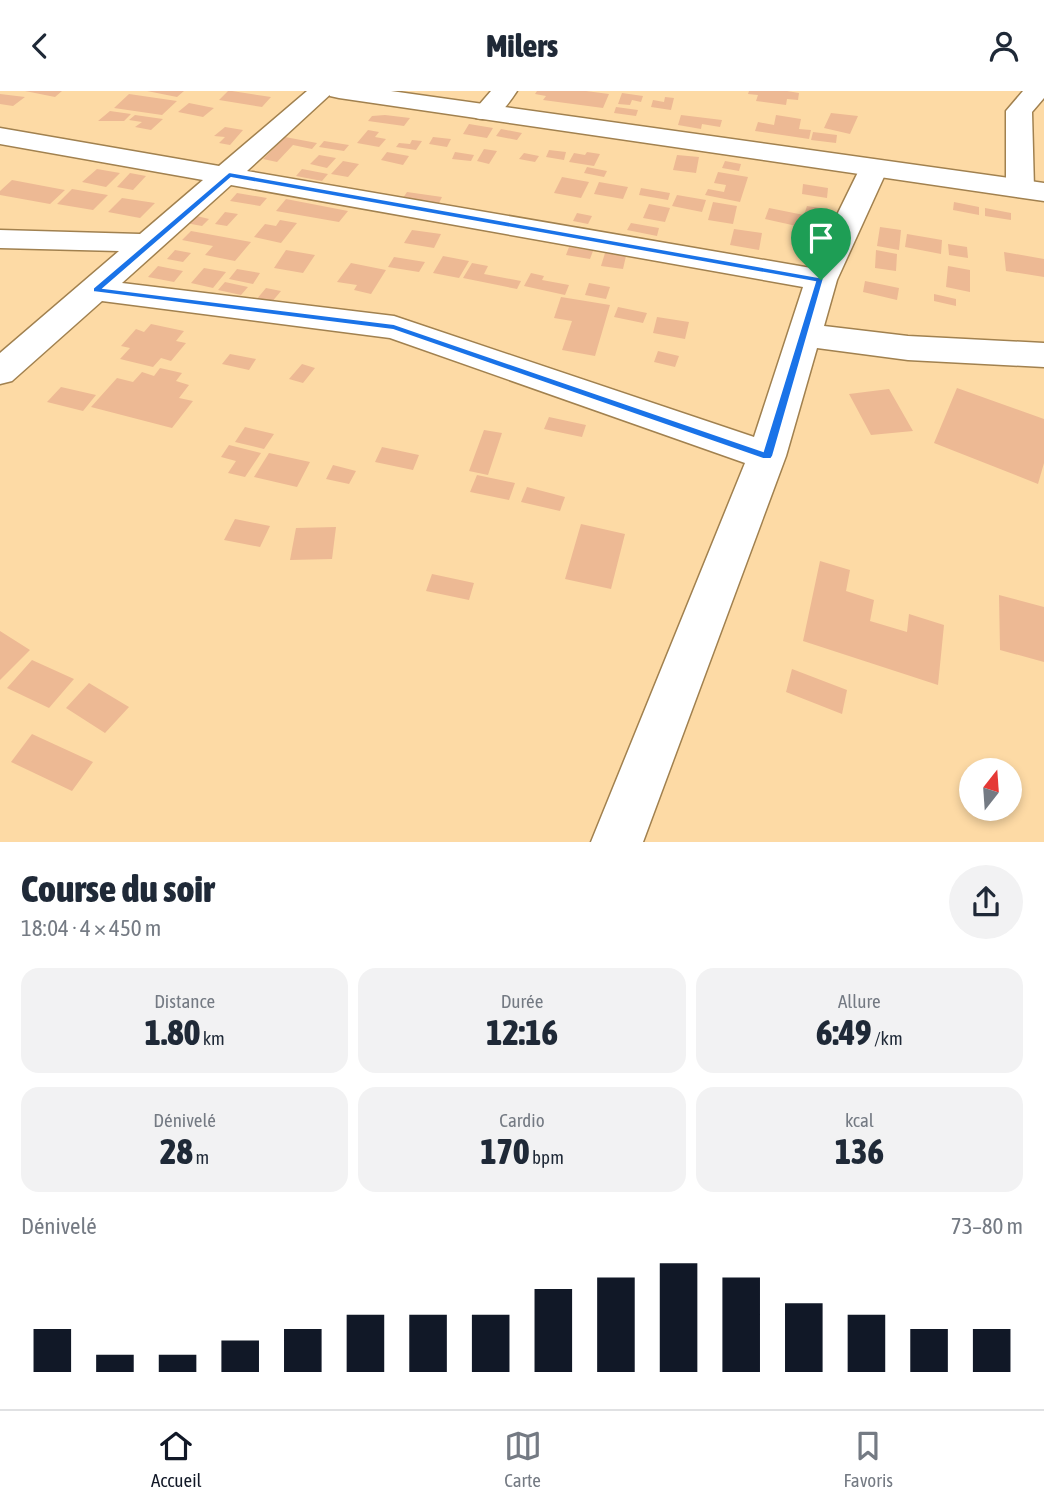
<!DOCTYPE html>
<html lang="fr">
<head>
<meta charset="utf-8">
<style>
  :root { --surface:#fff; --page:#f2f2f3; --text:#1f2937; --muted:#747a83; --line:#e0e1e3; --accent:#111827 }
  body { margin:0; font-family:"Asap Condensed",sans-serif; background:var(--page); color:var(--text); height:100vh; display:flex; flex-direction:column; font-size:26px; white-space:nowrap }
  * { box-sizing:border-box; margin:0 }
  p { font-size:23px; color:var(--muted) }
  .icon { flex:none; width:38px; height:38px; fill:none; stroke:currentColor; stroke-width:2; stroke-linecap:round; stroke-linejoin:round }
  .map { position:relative; height:751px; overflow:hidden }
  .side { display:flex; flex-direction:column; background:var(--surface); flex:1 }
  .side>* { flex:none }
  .needle { width:46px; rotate:17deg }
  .tools { position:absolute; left:959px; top:667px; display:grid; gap:14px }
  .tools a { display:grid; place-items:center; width:63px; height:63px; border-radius:50%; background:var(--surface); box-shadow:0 4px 10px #0003; font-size:35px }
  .pin { position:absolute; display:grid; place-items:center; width:60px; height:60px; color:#fff; margin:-72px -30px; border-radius:50% 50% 50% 0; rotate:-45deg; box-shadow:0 0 7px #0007 }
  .pin .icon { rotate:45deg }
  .round { display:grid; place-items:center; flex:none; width:74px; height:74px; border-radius:37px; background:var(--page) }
  .overview { display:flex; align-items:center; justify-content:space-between; height:119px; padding:0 21px }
  h1 { font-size:38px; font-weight:800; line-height:52px }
  .figures { display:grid; grid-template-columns:repeat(3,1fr); gap:10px; height:119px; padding:7px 21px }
  .figures div { display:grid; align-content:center; border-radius:18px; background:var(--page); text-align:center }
  .figures b { font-size:35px; font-weight:800 }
  .figures small { font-size:19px; font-weight:400 }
  .figures p { font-size:19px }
  .chart { height:196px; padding:14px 21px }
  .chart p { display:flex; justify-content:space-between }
  .chart svg { width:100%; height:126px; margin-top:7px; stroke:var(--accent); stroke-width:6 }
  header { display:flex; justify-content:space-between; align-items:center; height:91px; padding:0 21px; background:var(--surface); font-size:32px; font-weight:800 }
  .tab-bar { display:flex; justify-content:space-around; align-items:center; height:98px; border-top:2px solid var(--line); background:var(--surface); font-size:19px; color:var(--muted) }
  .tab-bar a { display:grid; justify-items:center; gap:4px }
  .tab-bar .current { color:var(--accent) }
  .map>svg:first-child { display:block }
  .building { fill:#edb994 }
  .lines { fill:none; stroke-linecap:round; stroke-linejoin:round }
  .minor-casing { stroke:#a1814f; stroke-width:3 }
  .major-casing { stroke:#a1814f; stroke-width:3 }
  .minor { fill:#fff; fill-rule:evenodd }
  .major { fill:#fff; fill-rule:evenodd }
  .route { fill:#1a73e8; stroke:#fff; stroke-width:2; fill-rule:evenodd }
</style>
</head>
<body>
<header><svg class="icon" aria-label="back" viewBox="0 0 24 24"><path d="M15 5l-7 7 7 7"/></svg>Milers<svg class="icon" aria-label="person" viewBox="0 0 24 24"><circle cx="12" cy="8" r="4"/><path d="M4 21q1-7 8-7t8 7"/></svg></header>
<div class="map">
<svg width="1044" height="751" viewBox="0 0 1044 751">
  <rect width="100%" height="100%" fill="#fddaa5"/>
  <path class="building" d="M25,0H62L55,6Z
    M147,0H184L177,6Z
    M228,0H232L271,6L262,16L219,9Z
    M537,0H586L609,3L603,17L543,9L546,5L535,3Z
    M749,0H787L799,2L798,9L787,8L786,14L756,10L758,4L748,3Z
    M622,2L643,5L641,11L632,9L630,14L618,13Z
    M0,3L25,6L13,15L0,13Z
    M129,3L177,10L162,24L114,17Z
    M665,6L674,7L671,19L651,16L653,9L664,11Z
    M189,12L214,17L203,26L178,21Z
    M616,16L638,19L636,25L614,22Z
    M110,20L131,23L124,30H98Z
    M831,22L858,25L850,43L824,37Z
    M135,24L163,28L151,39L135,36L142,31L129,29Z
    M385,24L410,27L404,35L368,30L372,25Z
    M681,24L722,29L720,36L702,33L701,38L678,34Z
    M776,24L801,28L799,38L811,39L809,48L755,40L758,31L774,34Z
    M469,33L493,37L487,47L463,43Z
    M225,36L243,39L230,54L219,52L225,46L214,45Z
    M501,38L522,42L517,49L496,45Z
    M368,39L379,41L375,46L386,48L379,56L357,52Z
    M813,41L837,44L836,52L811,49Z
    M285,46L317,52L312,58L293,54L277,71L263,68Z
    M433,46L451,48L447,56L429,53Z
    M412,49L422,50L416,59L396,56L399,52L410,53Z
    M324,50L349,54L344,60L319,56Z
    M484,58L497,60L489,73L477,70Z
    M549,59L566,61L564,69L546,66Z
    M387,61L409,65L403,74L381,69Z
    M455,61L474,64L471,70L452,68Z
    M587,61L600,63L594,75L569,71L574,62L585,64Z
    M524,62L539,65L535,71L519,68Z
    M319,64L336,67L327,77L310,73Z
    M677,64L699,66L696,82L673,79Z
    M343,70L359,73L348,86L331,83Z
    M725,70L741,73L739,80L722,77Z
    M587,76L607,80L604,86L584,82Z
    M97,78L120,82L106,96L82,91Z
    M302,78L328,83L322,90L296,85Z
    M718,81L748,86L740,111L705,104L708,98L724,101L726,94L714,92Z
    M130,82L146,85L133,99L117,96Z
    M562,86L589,91L581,107L554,102Z
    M12,89L65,99L50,113L0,104V100Z
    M599,91L628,96L623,108L594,103Z
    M803,93L828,97L827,107L802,103Z
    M641,97L670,102L668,109L639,104Z
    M72,98L108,104L93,119L57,113Z
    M407,101L442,106L439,112L403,107Z
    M237,102L267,107L260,115L230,110Z
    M677,104L706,109L702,121L672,115Z
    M122,107L155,112L140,127L108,121Z
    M286,108L348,120L339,131L276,120Z
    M713,111L737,115L733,133L708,129Z
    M954,111L979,116V124L953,119Z
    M649,113L670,117L665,131L643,127Z
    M807,115L821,117L813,149L798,146L801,136L765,128L769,117L804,124Z
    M985,117L1011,122V129L985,125Z
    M225,121L238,123L227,135L215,133Z
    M577,122L592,125L588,133L573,130Z
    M193,124L209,128L202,135L186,132Z
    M280,129L297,132L281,152L254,146L265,133L276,135Z
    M631,132L659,137L657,145L627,139Z
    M880,136L901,139L899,159L877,155Z
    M734,138L762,142L759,159L730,154Z
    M412,139L441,143L434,157L404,152Z
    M191,140L251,151L235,170L205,164L213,155L182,149Z
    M907,143L942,149L941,163L905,156Z
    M948,153L967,156L968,167L949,164Z
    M569,156L593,160L590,168L566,164Z
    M175,159L191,162L183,171L167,168Z
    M286,159L315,164L303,182L274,177Z
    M876,159L897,163L896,180L875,177Z
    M1004,161L1044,168V186L1006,180Z
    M605,162L626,165L623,178L601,175Z
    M443,165L469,170L459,187L433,182Z
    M394,166L425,171L419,181L388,176Z
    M351,172L386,179L371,203L354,199L357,194L337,191Z
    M472,172L488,175L484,183L521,190L517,198L463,187Z
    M158,175L183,180L174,191L148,186Z
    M948,175L970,179V201L946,196Z
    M204,177L226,181L213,197L191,192Z
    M237,178L260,182L253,193L229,188Z
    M531,182L544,185L542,189L569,194L565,204L524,195Z
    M865,190L899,197L897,209L863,201Z
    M225,191L248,196L241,204L218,199Z
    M589,192L610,196L606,208L585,204Z
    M266,197L281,200L271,212L256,209Z
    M934,203L956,208V215L934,210Z
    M561,206L610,214L595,265L562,259L572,230L554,227Z
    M618,216L647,222L643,232L614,226Z
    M657,226L689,231L685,248L653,242Z
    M151,233L184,240L176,250L186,252L171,270L161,267L153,276L120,268L130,257L121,255L136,238L144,241Z
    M658,260L679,265L675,276L654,271Z
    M230,263L256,268L249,279L222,273Z
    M302,273L315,277L303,292L289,288Z
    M160,277L182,282L176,290L189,294L179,307L193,310L172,337L91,316L117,287L133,291L142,281L154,285Z
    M61,296L96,304L83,320L47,311Z
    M957,297L1044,328V372L1038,393L934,352Z
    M889,298L913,340L871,344L849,303Z
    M549,326L586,334L582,346L544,338Z
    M245,336L274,343L264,358L235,351Z
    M484,339L502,342L488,384L469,380Z
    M229,354L261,362L245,386L228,382L236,370L221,366Z
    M382,356L419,364L413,379L375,371Z
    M269,362L310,371L297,396L254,386Z
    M333,374L356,380L349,393L326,388Z
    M477,384L515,392L509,409L470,401Z
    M527,396L565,406L560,420L521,411Z
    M235,428L270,435L260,456L224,449Z
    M581,433L625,443L611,498L565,488Z
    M336,436L332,468L290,469L296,437Z
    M820,470L850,479L846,500L874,509L870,530L907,541L909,523L944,534L938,594L803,550Z
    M432,483L474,492L469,509L426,500Z
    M999,504L1044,516V571L1000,559Z
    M0,540L30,559L0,589Z
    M32,569L74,588L49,617L7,597Z
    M792,578L847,599L842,623L786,601Z
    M89,592L129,616L105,642L66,617Z
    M32,643L93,671L72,700L11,671Z"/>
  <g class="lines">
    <g class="minor-casing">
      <path id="minor" d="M307,0H334L247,80L811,177L860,77L864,71L874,69L884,71L888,77L837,189L824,235L908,245L1044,252V276L908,269L817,257L786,365L643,751H591L745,372L390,247L102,210L12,290L0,293V262L119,160L0,157V139L140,143L203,89L0,53V37L219,75ZM231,94L803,196L754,346L394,225L122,192Z
        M491,0H517C507,15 496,32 476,27L472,22Z
        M1023,0H1044V7L1032,21L1034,98L1030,104L1020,106L1010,104L1006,98V20Z"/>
    </g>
    <g class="major-casing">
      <path id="major" d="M327,0H391L1044,92V110L339,7L330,5Z"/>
    </g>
    <use href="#minor" class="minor"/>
    <use href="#major" class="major"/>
  </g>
  <path class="route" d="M229,81L824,187L773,365L771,368H763L393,239L93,201V197ZM231,87L815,191L763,360L394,233L104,197Z"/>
</svg>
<div class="tools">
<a><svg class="needle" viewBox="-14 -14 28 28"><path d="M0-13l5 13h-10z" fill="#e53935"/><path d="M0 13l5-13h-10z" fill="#747a83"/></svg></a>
</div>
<div class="pin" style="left:821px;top:189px;background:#1e9e55"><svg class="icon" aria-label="arrive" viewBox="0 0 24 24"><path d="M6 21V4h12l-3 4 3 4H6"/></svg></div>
</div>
<section class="side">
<div class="overview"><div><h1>Course du soir</h1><p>18:04 · 4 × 450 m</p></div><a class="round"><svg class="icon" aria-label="share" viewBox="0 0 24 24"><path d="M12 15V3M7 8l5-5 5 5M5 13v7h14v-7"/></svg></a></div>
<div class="figures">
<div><p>Distance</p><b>1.80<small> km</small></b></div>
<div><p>Durée</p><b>12:16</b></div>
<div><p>Allure</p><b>6:49<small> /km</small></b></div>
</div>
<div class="figures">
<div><p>Dénivelé</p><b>28<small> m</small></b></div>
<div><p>Cardio</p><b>170<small> bpm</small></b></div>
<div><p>kcal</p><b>136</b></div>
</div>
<div class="chart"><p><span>Dénivelé</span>73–80 m</p>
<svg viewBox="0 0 160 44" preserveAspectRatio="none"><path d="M5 44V29M15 44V38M25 44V38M35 44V33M45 44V29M55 44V24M65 44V24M75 44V24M85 44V15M95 44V11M105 44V6M115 44V11M125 44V20M135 44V24M145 44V29M155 44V29"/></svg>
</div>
</section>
<nav class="tab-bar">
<a class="current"><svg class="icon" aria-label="home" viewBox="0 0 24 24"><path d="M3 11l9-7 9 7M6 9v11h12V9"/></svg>Accueil</a>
<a><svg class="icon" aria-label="map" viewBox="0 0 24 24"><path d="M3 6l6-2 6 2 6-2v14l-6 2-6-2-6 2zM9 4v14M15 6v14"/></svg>Carte</a>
<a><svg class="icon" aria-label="saved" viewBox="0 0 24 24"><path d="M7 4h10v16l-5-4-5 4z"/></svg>Favoris</a>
</nav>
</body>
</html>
